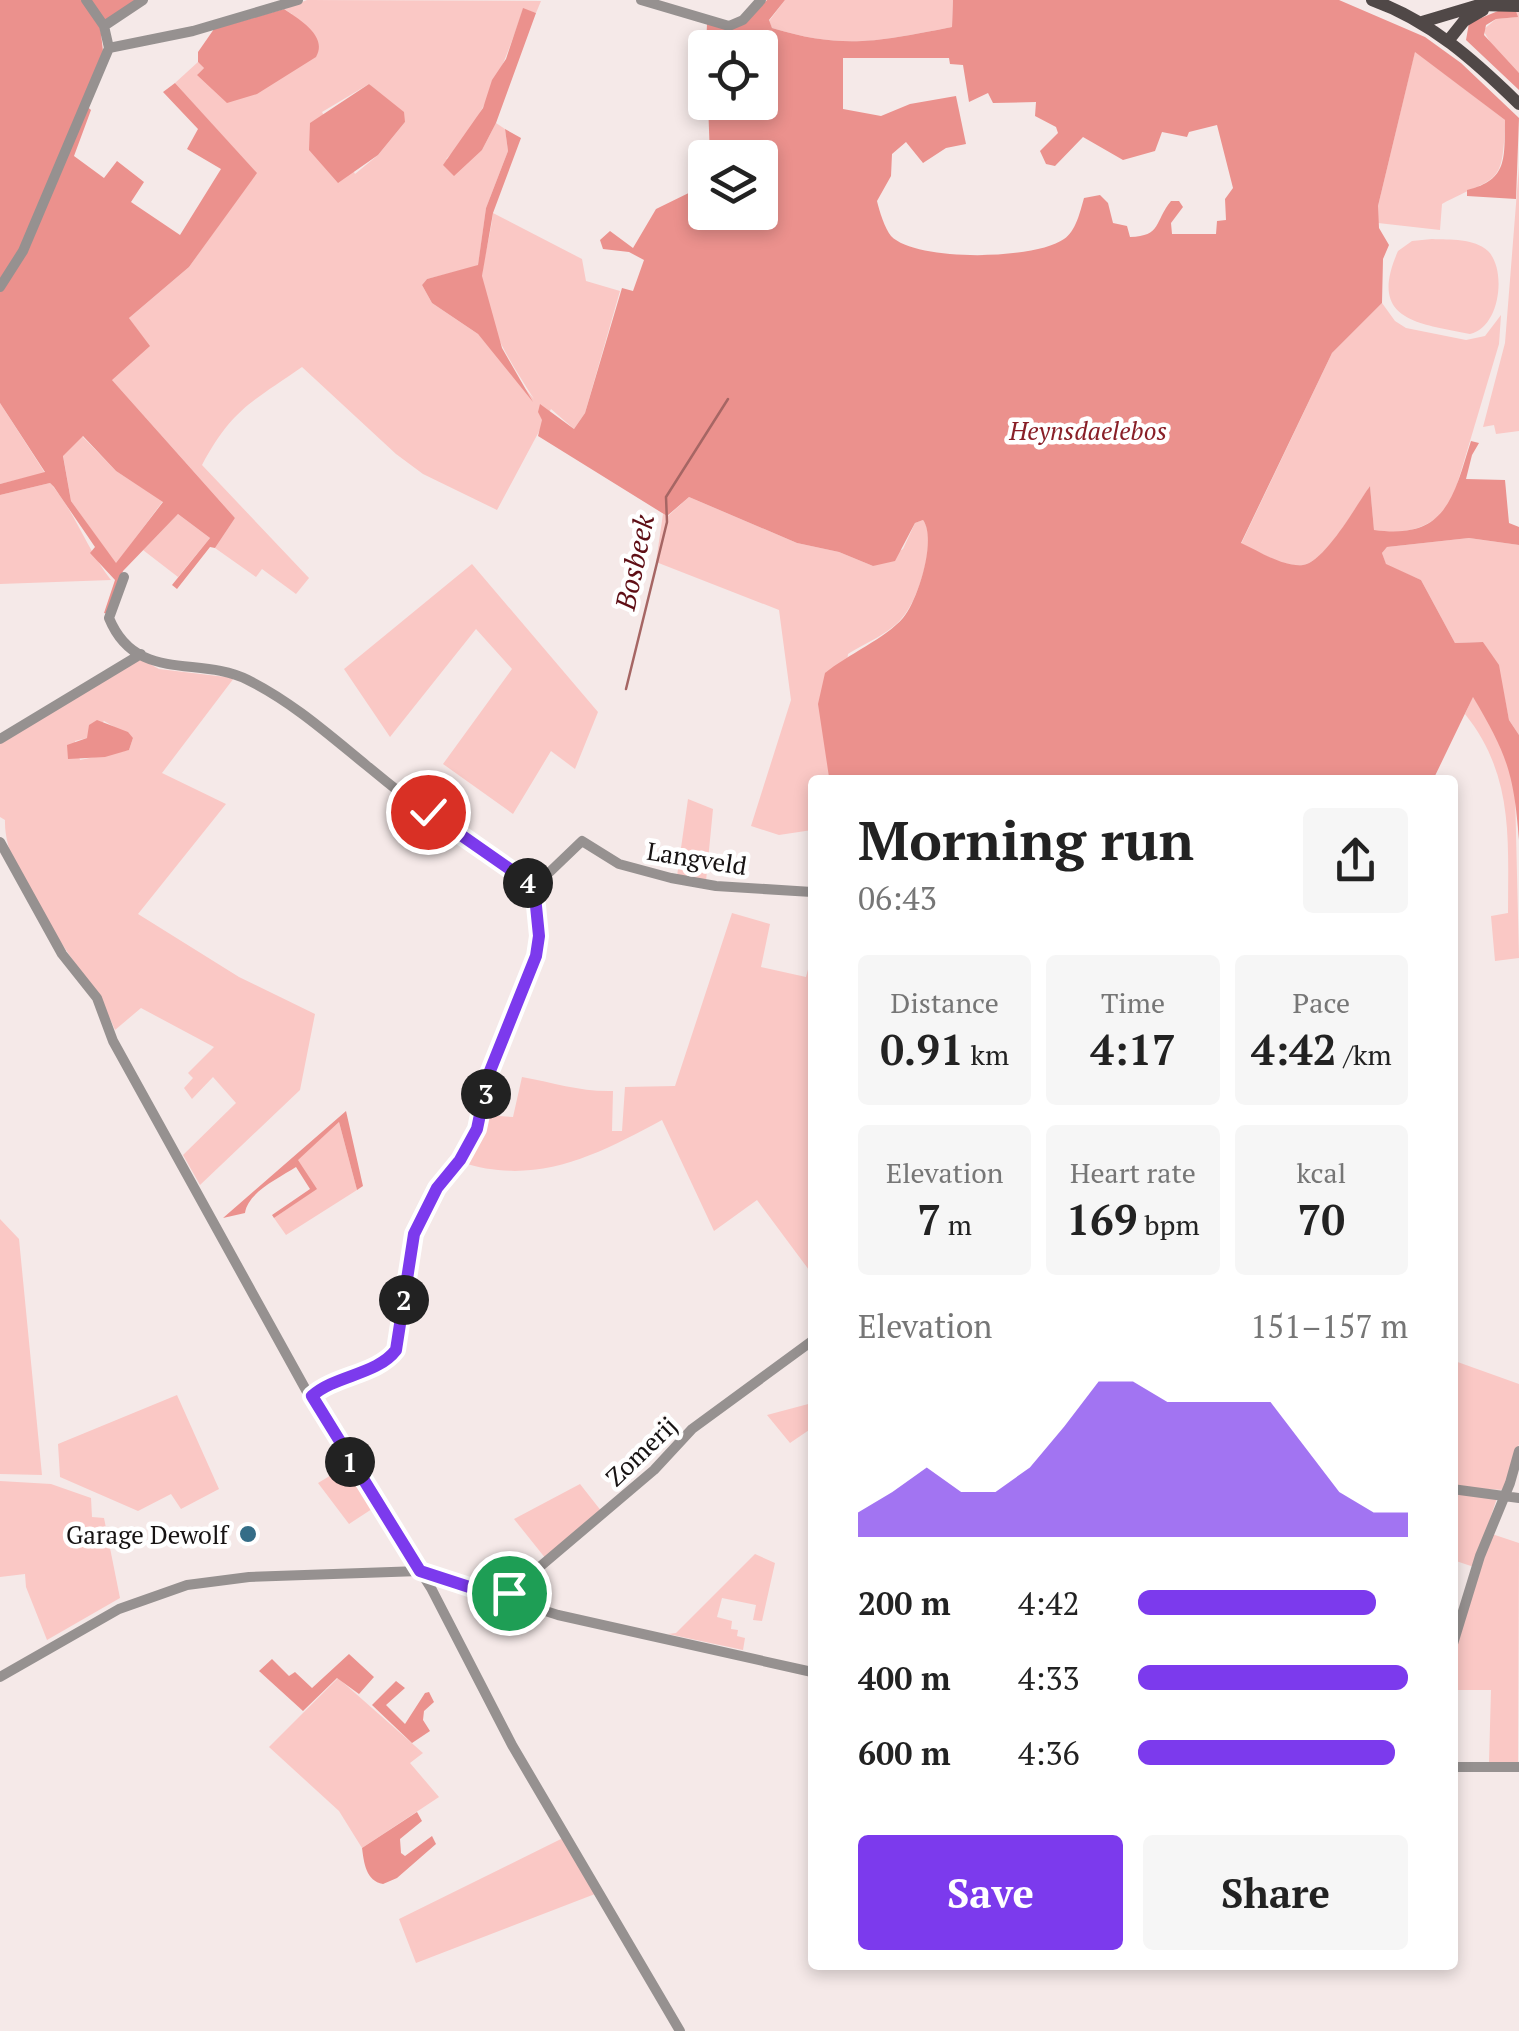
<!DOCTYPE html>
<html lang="en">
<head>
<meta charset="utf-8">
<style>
  :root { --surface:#fff; --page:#f6f6f6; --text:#222; --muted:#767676; --accent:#7c3aed }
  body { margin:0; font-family:"PT Serif",serif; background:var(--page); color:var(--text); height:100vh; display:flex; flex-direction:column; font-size:38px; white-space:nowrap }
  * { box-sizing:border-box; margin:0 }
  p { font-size:32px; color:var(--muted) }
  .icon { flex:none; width:55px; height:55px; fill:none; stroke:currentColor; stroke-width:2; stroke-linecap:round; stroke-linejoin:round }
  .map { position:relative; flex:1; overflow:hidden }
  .side { position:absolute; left:808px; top:775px; width:650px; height:1195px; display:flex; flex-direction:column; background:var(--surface); border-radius:10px; box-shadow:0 5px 15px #0003 }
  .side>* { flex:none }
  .fabs { position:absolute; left:688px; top:30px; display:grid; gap:20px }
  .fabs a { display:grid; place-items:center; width:90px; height:90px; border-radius:10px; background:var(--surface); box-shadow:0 5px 15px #0003; font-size:50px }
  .pin { position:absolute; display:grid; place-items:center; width:85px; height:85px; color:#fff; margin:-42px; border:5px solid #fff; border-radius:50%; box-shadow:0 2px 10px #0007 }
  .km { position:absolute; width:50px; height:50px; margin:-25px; border-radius:50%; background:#222; color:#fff; font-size:28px; line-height:50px; text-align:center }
  .round { display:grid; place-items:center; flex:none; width:105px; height:105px; border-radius:10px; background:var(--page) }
  .head { display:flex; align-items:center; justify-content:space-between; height:170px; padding:0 50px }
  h1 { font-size:55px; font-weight:800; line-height:75px }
  .stats { display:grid; grid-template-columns:repeat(3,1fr); gap:15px; height:170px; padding:10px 50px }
  .stats div { display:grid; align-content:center; border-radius:10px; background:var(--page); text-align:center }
  .stats b { font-size:42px; font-weight:800 }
  .stats small { font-size:28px; font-weight:400 }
  .stats p { font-size:28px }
  .chart { height:280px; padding:20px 50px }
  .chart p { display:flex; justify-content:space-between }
  .chart svg { width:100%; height:180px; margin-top:10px; fill:var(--accent); opacity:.7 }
  .action { display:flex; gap:20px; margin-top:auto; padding:20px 50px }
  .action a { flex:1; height:115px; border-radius:10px; background:var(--accent); color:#fff; font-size:40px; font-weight:800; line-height:115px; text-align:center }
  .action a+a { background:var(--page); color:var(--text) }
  ul { padding:0 50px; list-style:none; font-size:32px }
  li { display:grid; grid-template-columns:160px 120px 1fr; align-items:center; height:75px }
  li i { height:25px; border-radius:12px; background:var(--accent) }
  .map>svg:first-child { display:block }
  .green { fill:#fac8c5; fill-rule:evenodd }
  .forest { fill:#eb918d; fill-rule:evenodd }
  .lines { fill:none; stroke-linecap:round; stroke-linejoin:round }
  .stream { stroke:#a66664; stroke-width:2.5 }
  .minor { stroke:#969190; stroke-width:10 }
  .major { stroke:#504847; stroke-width:12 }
  .route-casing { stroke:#fff; stroke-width:20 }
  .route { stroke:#7c3aed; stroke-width:12 }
  .poi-dot { fill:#356d87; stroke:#fff; stroke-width:4 }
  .labels { text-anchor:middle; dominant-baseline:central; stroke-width:9; stroke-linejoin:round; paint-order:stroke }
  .park-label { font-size:25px; font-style:italic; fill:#891f27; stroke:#fff }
  .street-label { font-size:25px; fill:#171313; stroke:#fff }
  .poi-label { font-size:25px; fill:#171313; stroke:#fff; text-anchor:end }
  .water-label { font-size:28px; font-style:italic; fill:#5e0e15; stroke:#fff }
</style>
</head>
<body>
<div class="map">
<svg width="1519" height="2031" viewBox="0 0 1519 2031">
  <rect width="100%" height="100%" fill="#f5e9e8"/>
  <path class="green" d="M307,0L541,1L536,13L523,9C509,52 480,129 446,159L482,150L496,123L505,129L508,151L486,208L478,266L427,279L422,285L432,303L478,334L534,399C513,366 480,317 482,276C484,255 491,234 493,213L582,259L586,281L620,291L585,413L574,429L551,409L497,510L423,474L396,454L302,367C252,402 232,409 202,465L309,578L296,594L262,569L256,577L215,548L235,518L111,379L149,346L129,318L189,267L256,173L175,83L198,62L204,68L197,75L292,14L284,9ZM369,84L405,122L378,155L355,174L322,112Z
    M785,0H953L952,27C880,41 844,50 772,28L769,21Z
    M1516,11L1519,12V73L1497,54L1483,30L1496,19L1517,17Z
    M1415,51L1505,120C1503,190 1497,174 1442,204L1440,230L1378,223V206Z
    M1519,166V431L1496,434L1494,425L1483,427L1505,343Z
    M1432,239C1450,240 1474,238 1488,251C1507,270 1500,328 1470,334C1418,323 1367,321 1398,251L1412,241Z
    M1382,303L1395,321L1406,328L1466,340L1485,336L1501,315L1499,344L1453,498C1436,528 1407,535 1374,531L1370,486C1357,505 1325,562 1303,565C1282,567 1259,552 1241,544L1332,353Z
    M0,403L45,473L0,484Z
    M82,436L116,471L163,501L116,564L71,501L63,455Z
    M50,483C75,511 87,550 111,580L0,584V495Z
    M689,497L797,543L839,552L873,566L903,549L915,523L923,520C938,539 918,601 902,618C889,634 865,643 848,654L832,780H812V830L779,835L751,826L791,700L779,610L656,562L663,514L668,516Z
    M178,514L210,538L178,577L143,550Z
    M1469,538L1519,545V735L1509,720L1498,665L1483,642L1455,643L1421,580L1386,565L1382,553L1387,547Z
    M472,564L598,712L575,769L551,751L513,814L443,764L512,669L476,629L390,737L344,669Z
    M139,658L159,669L234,678L162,773L226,804L138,914L239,977L315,1014L300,1090L200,1185L183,1155L236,1103L213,1077L192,1099L184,1088L193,1078L188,1073L214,1047L141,1008L115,1030C90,969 3,884 5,820L0,817V743ZM104,721L133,738L129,750L80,760L75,741L87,738Z
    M1473,696L1505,750L1515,792L1519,958L1495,961L1491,916L1508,913C1508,839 1514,775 1465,714Z
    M688,799L713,809L706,881L677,876Z
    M732,913L770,924L761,967L806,977L812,954V1274L757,1200L714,1231L662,1120C597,1155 536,1187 461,1162L484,1115L513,1117L522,1077C555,1083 581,1092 613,1091L612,1131H622L625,1087L675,1086Z
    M339,1122L357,1190L286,1235L274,1218L316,1189L297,1160Z
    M0,1219L19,1239L42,1475L0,1474Z
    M1452,1360L1519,1384V1444L1504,1490L1453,1487Z
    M177,1395L219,1489L181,1509L171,1494L138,1511L60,1477L58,1444Z
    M812,1403V1428L790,1443L767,1415Z
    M348,1465L375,1507L349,1524L318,1483Z
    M0,1481L51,1484L91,1498L92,1517L104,1518L120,1598L47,1640L26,1587L25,1574L0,1577Z
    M580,1484L602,1512L546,1559L514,1519Z
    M1452,1490L1497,1498L1474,1567L1453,1560Z
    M1489,1533L1519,1543L1518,1762H1489L1491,1690H1453V1652Z
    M755,1554L775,1563L762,1621L753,1620L756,1605L722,1598L717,1617L732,1621L731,1629L738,1630L737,1636L745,1638L743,1650L668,1634L676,1633Z
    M338,1678L423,1753L410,1763L439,1797L362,1848L339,1811L269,1747Z
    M563,1838L595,1894L416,1963L399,1919Z"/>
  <path class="forest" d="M0,0H139L100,25L103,51L82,102L91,110L74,156L104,178L117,161L144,182L131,202L180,235L221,169L187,149L198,129L163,92L175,83L257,173L189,267L129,318L150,346L112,380L235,518L215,548L210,547L177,589L172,585L210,538L178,514L123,571L108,614L104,613L115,580L90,553L95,547L54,487L50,483L0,495V484L45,472L0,403ZM83,436L116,471L163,502L116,563L71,501L63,456Z
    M767,0H785L769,20L772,28C844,50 880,41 952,27L953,0H1339L1425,37L1461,63L1519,118L1516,199L1467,196V190C1509,180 1504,157 1505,120L1415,52L1378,206L1379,228L1389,245L1383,259L1382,303L1332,353L1241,543C1259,551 1282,567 1303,565C1325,562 1357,504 1370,486L1374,530C1446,540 1453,498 1471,441L1479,443L1472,455L1466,479L1505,480L1509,523L1519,527V545L1469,538L1387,547L1382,553L1386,564L1421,580L1455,643L1483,642L1499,665L1509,720L1519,735V840C1514,774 1507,754 1473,697L1433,780L829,777L818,704L825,673C847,655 886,638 903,618C918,600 937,539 923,520L915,523L895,561L873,566L839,552L797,543L689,497L667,516L538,436L542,420L538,412L540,404L574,429L585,413L622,288L633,291L644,260L629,252L603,249L600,240L610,231L633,248L656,209L705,185V212H760V158L710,157L708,103L760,102V48L706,47L707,24H745ZM843,58H949L950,64L963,65L969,102L988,93L993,103L1036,102L1035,116L1056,127L1058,133L1040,151L1046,164L1055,166L1083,137L1123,160L1155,151L1162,132L1187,137L1189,132L1217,125L1233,188L1225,199L1226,220L1217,221L1216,234H1172L1171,223L1183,207L1179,201H1171C1154,222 1162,236 1130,237L1127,226L1113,223L1108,203L1100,195L1084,198C1080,212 1076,231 1064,239C1035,260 916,262 891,236C885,229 879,210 877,201L891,176L892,154L906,142L923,163L946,148L966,144L956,96L910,104L881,116L843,109Z
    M523,8L536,13L496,123L482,150L454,176L443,165L483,108L492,80L506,59Z
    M284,9C300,20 328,36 316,57L257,94L227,103L197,75L204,68L198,62V52L214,29Z
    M1498,11H1516L1518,17L1496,19L1486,25L1484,35L1519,73V90L1466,40L1469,23Z
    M369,84L404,112L405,122L378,155L338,183L309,150L310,123Z
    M505,129L521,138L493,213L482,276L502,348L533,402L478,334L432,303L422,285L427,279L478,265L486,208L508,151Z
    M97,720L128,732L133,738L129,750L105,757L68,759L67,745L87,738L89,725Z
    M346,1111L363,1186L357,1190L339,1122L298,1160L317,1189L274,1218L272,1215L310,1189L296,1167C279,1178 248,1192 245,1213L223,1218Z
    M349,1654L374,1677L359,1694L337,1678L303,1711L259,1671L272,1659L289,1676L295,1672L312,1688Z
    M396,1681L405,1688L386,1705L405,1724L425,1693L429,1692L434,1702L424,1711L423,1720L430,1731L412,1743L372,1705Z
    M417,1812L422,1821L400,1839L401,1853L405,1856L432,1836L436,1844L397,1878L383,1884C366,1881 364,1863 362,1848Z"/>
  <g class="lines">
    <path class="stream" d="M626,689L667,522L666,497L728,399"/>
    <path class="minor" d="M641,0L729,26L743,20L761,0
      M104,26L143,0
      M109,48L193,31L298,0
      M0,287L23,251L109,48L104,26L86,0
      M124,577L109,618C136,684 199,655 248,680C292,702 328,734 366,765C418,808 476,853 534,887
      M0,739L141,654
      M0,842L62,954L97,998L113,1041L306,1390L431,1588L512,1745L680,2031
      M312,1397C335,1375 377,1375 396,1350L415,1234L437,1188L465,1152L480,1123L491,1069L536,956L539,936L534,887L582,841L619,864L671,878L716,886L812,892
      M1452,1489L1519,1498
      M503,1598L654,1470L692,1429L812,1341
      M1452,1647L1480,1556L1510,1483L1519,1451
      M0,1677L119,1609L187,1585L249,1577L420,1571L558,1615L812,1672
      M1452,1767H1519"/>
    <path class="major" d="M1372,0C1431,21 1475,61 1519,104
      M1422,22L1479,5L1519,6
      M1448,41L1464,21L1483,10"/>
  </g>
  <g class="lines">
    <g class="route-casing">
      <path id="route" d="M428,812L534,886L539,936L536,956L488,1076L477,1129L460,1160L437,1188L414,1234L396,1350C377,1375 335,1375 312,1396L420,1571L503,1598L509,1593"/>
    </g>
    <use href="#route" class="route"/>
  </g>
  <circle class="poi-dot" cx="248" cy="1534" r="10"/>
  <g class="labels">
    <g class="park-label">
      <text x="1088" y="430">Heynsdaelebos</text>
    </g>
    <g class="street-label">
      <text transform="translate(697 858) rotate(9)">Langveld</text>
      <text transform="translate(641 1451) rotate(-44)">Zomerij</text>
    </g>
    <g class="poi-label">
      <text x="228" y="1534">Garage Dewolf</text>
    </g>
    <g class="water-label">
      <text transform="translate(634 562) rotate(-78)">Bosbeek</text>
    </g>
  </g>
</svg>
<div class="fabs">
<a><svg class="icon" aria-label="locate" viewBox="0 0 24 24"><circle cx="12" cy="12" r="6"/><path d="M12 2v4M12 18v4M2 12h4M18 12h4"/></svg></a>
<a><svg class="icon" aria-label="layers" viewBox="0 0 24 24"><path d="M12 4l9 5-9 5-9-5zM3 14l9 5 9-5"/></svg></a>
</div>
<div class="pin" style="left:509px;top:1593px;background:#1e9e55"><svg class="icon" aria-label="arrive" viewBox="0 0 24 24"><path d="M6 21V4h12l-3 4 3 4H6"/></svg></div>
<div class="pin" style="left:428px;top:812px;background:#d93025"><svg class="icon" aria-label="check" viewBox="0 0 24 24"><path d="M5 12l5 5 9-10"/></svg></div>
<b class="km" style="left:350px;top:1462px">1</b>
<b class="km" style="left:404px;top:1300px">2</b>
<b class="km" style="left:486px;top:1094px">3</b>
<b class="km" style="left:528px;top:883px">4</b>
<section class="side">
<div class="head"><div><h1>Morning run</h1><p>06:43</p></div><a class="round"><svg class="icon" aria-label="share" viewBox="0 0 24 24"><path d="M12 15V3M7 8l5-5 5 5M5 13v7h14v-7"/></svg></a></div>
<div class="stats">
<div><p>Distance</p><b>0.91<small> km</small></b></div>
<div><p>Time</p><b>4:17</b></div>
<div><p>Pace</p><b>4:42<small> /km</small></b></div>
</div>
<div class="stats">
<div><p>Elevation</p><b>7<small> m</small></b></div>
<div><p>Heart rate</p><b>169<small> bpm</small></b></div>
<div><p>kcal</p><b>70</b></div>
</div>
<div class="chart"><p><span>Elevation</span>151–157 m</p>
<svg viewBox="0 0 160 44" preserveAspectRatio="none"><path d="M0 44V38L10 33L20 27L30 33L40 33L50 27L60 17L70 6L80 6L90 11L100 11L110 11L120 11L130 22L140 33L150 38L160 38V44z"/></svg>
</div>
<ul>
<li><b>200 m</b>4:42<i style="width:88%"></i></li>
<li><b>400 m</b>4:33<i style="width:100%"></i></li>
<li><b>600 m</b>4:36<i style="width:95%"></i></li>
</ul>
<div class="action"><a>Save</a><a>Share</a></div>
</section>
</div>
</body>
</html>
